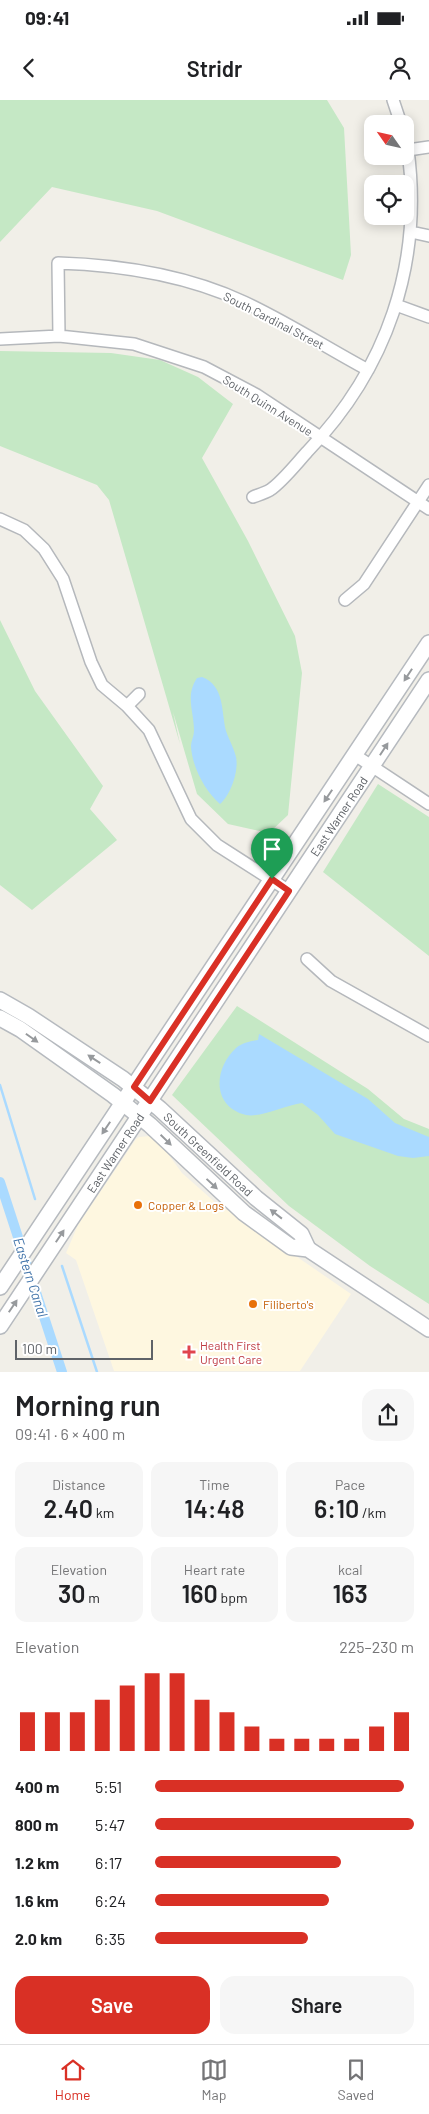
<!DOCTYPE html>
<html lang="en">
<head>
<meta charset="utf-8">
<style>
  :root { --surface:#fff; --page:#f6f6f6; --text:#202124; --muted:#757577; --line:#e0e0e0; --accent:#d93025 }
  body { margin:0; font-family:Barlow,sans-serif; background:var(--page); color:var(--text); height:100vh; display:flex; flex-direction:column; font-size:19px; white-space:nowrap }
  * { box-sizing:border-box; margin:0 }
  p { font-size:16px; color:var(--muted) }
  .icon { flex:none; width:28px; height:28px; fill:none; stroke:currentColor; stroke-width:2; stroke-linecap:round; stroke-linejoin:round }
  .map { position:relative; height:1272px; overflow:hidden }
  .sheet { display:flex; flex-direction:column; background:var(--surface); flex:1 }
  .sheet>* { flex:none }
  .needle { width:32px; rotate:304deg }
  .controls { position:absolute; left:364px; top:15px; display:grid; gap:10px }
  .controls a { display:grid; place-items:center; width:50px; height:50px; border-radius:10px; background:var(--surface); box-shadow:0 2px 12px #0003; font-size:25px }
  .scale { position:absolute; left:15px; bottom:12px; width:138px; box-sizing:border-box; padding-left:5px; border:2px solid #5f6368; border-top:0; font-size:14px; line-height:18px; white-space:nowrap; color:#5f6368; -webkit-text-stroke:4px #fff; paint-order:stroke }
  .pin { position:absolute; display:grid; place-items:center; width:42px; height:42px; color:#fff; margin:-51px -21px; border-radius:50% 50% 50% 0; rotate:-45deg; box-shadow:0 0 5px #0007 }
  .pin .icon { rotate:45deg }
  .round { display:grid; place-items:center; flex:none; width:52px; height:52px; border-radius:15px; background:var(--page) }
  .headline { display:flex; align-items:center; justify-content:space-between; height:85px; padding:0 15px }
  h1 { font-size:28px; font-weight:600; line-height:38px }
  .metrics { display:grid; grid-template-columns:repeat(3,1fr); gap:8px; height:85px; padding:5px 15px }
  .metrics div { display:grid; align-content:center; border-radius:12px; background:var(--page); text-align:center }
  .metrics b { font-size:25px; font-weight:600 }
  .metrics small { font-size:14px; font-weight:400 }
  .metrics p { font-size:14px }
  .chart { height:140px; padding:10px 15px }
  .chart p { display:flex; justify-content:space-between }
  .chart svg { width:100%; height:90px; margin-top:5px; stroke:var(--accent); stroke-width:6 }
  .button { display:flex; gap:10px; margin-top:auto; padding:10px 15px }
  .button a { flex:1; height:58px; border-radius:15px; background:var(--accent); color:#fff; font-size:20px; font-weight:600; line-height:58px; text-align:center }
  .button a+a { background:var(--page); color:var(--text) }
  ul { padding:0 15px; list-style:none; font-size:16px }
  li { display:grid; grid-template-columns:80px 60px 1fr; align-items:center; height:38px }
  li i { height:12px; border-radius:6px; background:var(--accent) }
  .status { display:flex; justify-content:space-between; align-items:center; height:35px; padding:0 25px; background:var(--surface); direction:ltr }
  .status svg { height:14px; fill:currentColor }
  header { display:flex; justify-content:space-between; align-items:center; height:65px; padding:0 15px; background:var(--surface); font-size:22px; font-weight:600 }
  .dock { display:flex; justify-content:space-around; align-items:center; height:70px; border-top:1px solid var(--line); background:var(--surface); font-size:14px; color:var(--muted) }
  .dock a { display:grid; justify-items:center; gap:2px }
  .dock .on { color:var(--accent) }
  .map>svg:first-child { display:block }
  .commercial { fill:#fef7e0 }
  .green { fill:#c5e8c5 }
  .water { fill:#aadaff }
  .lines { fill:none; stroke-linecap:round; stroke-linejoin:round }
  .stream { stroke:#aadaff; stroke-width:2.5 }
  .canal { stroke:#aadaff; stroke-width:10 }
  .street-casing { stroke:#b5b8bc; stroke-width:14 }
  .secondary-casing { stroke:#b6babf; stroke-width:18 }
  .street { stroke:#fff; stroke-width:11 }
  .secondary { stroke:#fff; stroke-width:15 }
  .oneway { fill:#979a9d }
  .route-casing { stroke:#fff; stroke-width:10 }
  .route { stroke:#d93025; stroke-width:6 }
  .food-dot { fill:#e8710a; stroke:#fff; stroke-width:2 }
  .health-dot { fill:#e0444e; stroke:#fff; stroke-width:2 }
  .labels { text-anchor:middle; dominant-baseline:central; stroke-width:4; stroke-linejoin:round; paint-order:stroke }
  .street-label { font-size:12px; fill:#5f6368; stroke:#fff }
  .food-label { font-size:12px; fill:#c56008; stroke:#fff; text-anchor:start }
  .health-label { font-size:12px; fill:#be3a42; stroke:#fff; text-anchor:start }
  .water-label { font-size:14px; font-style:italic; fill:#4174aa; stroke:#fff }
</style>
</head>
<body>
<div class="status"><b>09:41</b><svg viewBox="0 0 49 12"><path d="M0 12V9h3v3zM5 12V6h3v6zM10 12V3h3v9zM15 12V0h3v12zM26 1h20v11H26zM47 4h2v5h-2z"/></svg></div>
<header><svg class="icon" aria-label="back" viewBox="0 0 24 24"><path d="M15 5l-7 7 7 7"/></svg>Stridr<svg class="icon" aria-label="person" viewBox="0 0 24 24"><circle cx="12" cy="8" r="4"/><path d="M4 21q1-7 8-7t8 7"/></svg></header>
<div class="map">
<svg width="429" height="1272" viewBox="0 0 429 1272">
  <rect width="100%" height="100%" fill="#f1efe8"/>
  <path class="commercial" d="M150,1036L160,1043L182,1073L217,1104L242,1119L351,1194L300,1271H114L76,1160L66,1153L78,1125L136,1039L139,1037Z"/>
  <path class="green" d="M0,0H327L344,28L351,155L343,180L157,111L52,87L0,142Z
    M0,251L111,253L160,260L198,277L233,304L202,358L248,441L295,536L302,573L288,715L269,733L228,724L197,694L173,612L180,644L109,400L97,385L0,346Z
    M0,520L35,591L103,686L90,709L117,740L32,810L0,785Z
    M378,684L429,717V856L323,772Z
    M237,906L368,989L404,1019L429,1029V1204L370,1166L289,1106L172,995Z"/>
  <path class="water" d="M202,577C225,586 221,611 226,631C229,640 234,648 236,657C239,670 231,695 220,704C205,691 192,667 191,646C191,641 194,636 194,631C194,611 185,596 197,578Z
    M259,934L368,999L395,1023L429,1037V1056L413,1058L398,1056L335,1034L318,1015L302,1003C286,1005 261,1018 246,1015C211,1006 214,968 236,948C242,943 251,941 258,940Z"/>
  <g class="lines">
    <path class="stream" d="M0,985L35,1099
      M62,1166L97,1272"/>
    <path class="canal" d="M0,1082L62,1272"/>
    <g class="street-casing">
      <path id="street" d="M393,0L401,24
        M405,39L408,50L429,47
        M411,132L429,136
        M396,205L429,217
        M59,236L58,163C122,165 186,175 244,202C287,222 327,248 368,270
        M0,239L59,236L134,244L204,267L257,295L429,409
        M253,397C258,395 265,393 270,390C282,382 297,363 307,352C387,269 423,164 408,50
        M0,419L24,430L44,449L63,479L91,562L102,585L127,606L149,630L191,719L217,745L289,791
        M345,500L364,484L429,385
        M127,606L139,594
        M355,655L429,704
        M307,859L331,881L429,936"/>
    </g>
    <g class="secondary-casing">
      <g id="secondary">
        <path id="s1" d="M0,900L28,916L123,979L160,1009L256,1098L301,1134L308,1149"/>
        <path d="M0,918L20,929L113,995L150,1025L244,1113L291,1147L308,1149L429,1229"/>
        <path d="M0,1187L429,543"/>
        <path id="s2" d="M0,1226L429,580"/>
      </g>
    </g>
    <use href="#street" class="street"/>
    <use href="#secondary" class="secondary"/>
  </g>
  <defs><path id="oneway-solid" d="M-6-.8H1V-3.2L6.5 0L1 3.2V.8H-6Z" transform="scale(1.25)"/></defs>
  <g class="oneway">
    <use href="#oneway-solid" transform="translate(408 575) rotate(123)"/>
    <use href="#oneway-solid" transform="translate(384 649) rotate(-57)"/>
    <use href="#oneway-solid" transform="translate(328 696) rotate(124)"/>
    <use href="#oneway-solid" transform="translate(32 938) rotate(35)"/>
    <use href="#oneway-solid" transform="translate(94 959) rotate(-147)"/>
    <use href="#oneway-solid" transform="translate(106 1028) rotate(124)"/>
    <use href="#oneway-solid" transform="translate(166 1040) rotate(44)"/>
    <use href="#oneway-solid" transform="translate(212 1084) rotate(43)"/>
    <use href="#oneway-solid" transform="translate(276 1114) rotate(-142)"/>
    <use href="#oneway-solid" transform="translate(60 1136) rotate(-56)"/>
    <use href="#oneway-solid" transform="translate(13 1206) rotate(-56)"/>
  </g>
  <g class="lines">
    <g class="route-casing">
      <path id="route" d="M272,779L289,791L150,1001L134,987Z"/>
    </g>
    <use href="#route" class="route"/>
  </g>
  <g class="food-dot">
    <circle cx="138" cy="1105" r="5"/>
    <circle cx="253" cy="1204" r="5"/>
  </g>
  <path class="health-dot" d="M186.5 1244.5h5v5h5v5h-5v5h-5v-5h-5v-5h5z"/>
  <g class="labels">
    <g class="street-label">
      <text transform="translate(274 220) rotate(27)">South Cardinal Street</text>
      <text transform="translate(268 305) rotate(32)">South Quinn Avenue</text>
      <text stroke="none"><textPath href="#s2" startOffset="612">East Warner Road</textPath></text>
      <text stroke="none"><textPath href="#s2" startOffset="208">East Warner Road</textPath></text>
      <text stroke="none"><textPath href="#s1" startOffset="260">South Greenfield Road</textPath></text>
    </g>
    <g class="food-label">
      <text x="148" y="1105">Copper &amp; Logs</text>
      <text x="263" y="1204">Filiberto's</text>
    </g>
    <g class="health-label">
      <text x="200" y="1245">Health First<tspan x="200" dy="14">Urgent Care</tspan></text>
    </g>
    <g class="water-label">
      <text transform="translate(31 1177) rotate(72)">Eastern Canal</text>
    </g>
  </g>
</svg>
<div class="controls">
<a><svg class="needle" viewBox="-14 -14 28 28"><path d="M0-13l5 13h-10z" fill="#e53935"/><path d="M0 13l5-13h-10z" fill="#757577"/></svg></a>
<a><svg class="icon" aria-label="locate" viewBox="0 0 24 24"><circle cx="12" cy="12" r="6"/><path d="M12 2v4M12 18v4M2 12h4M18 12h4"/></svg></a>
</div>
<div class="scale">100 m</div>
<div class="pin" style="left:272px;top:779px;background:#1e9e55"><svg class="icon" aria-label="arrive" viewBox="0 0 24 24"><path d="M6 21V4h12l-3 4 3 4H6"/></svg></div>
</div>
<section class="sheet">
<div class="headline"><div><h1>Morning run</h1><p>09:41 · 6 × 400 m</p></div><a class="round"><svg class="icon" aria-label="share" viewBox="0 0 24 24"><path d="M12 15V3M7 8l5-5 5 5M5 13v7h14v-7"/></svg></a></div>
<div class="metrics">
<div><p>Distance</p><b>2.40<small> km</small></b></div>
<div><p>Time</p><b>14:48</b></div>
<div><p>Pace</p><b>6:10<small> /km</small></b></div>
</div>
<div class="metrics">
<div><p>Elevation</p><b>30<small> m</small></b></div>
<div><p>Heart rate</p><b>160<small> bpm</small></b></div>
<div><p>kcal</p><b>163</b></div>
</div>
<div class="chart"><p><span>Elevation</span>225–230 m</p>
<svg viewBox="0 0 160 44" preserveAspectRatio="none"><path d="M5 44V25M15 44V25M25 44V25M35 44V19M45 44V12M55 44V6M65 44V6M75 44V19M85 44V25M95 44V32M105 44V38M115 44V38M125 44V38M135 44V38M145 44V32M155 44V25"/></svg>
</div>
<ul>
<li><b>400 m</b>5:51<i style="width:96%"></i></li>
<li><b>800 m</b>5:47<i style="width:100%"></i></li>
<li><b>1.2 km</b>6:17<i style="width:72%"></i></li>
<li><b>1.6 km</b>6:24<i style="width:67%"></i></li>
<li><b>2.0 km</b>6:35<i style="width:59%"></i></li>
</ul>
<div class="button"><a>Save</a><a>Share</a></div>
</section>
<nav class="dock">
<a class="on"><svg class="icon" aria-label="home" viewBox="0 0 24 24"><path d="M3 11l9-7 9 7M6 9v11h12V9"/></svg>Home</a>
<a><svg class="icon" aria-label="map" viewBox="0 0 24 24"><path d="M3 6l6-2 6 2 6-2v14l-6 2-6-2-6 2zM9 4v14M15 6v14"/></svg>Map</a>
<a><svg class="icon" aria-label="saved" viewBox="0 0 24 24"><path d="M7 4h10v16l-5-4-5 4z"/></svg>Saved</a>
</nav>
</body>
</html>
